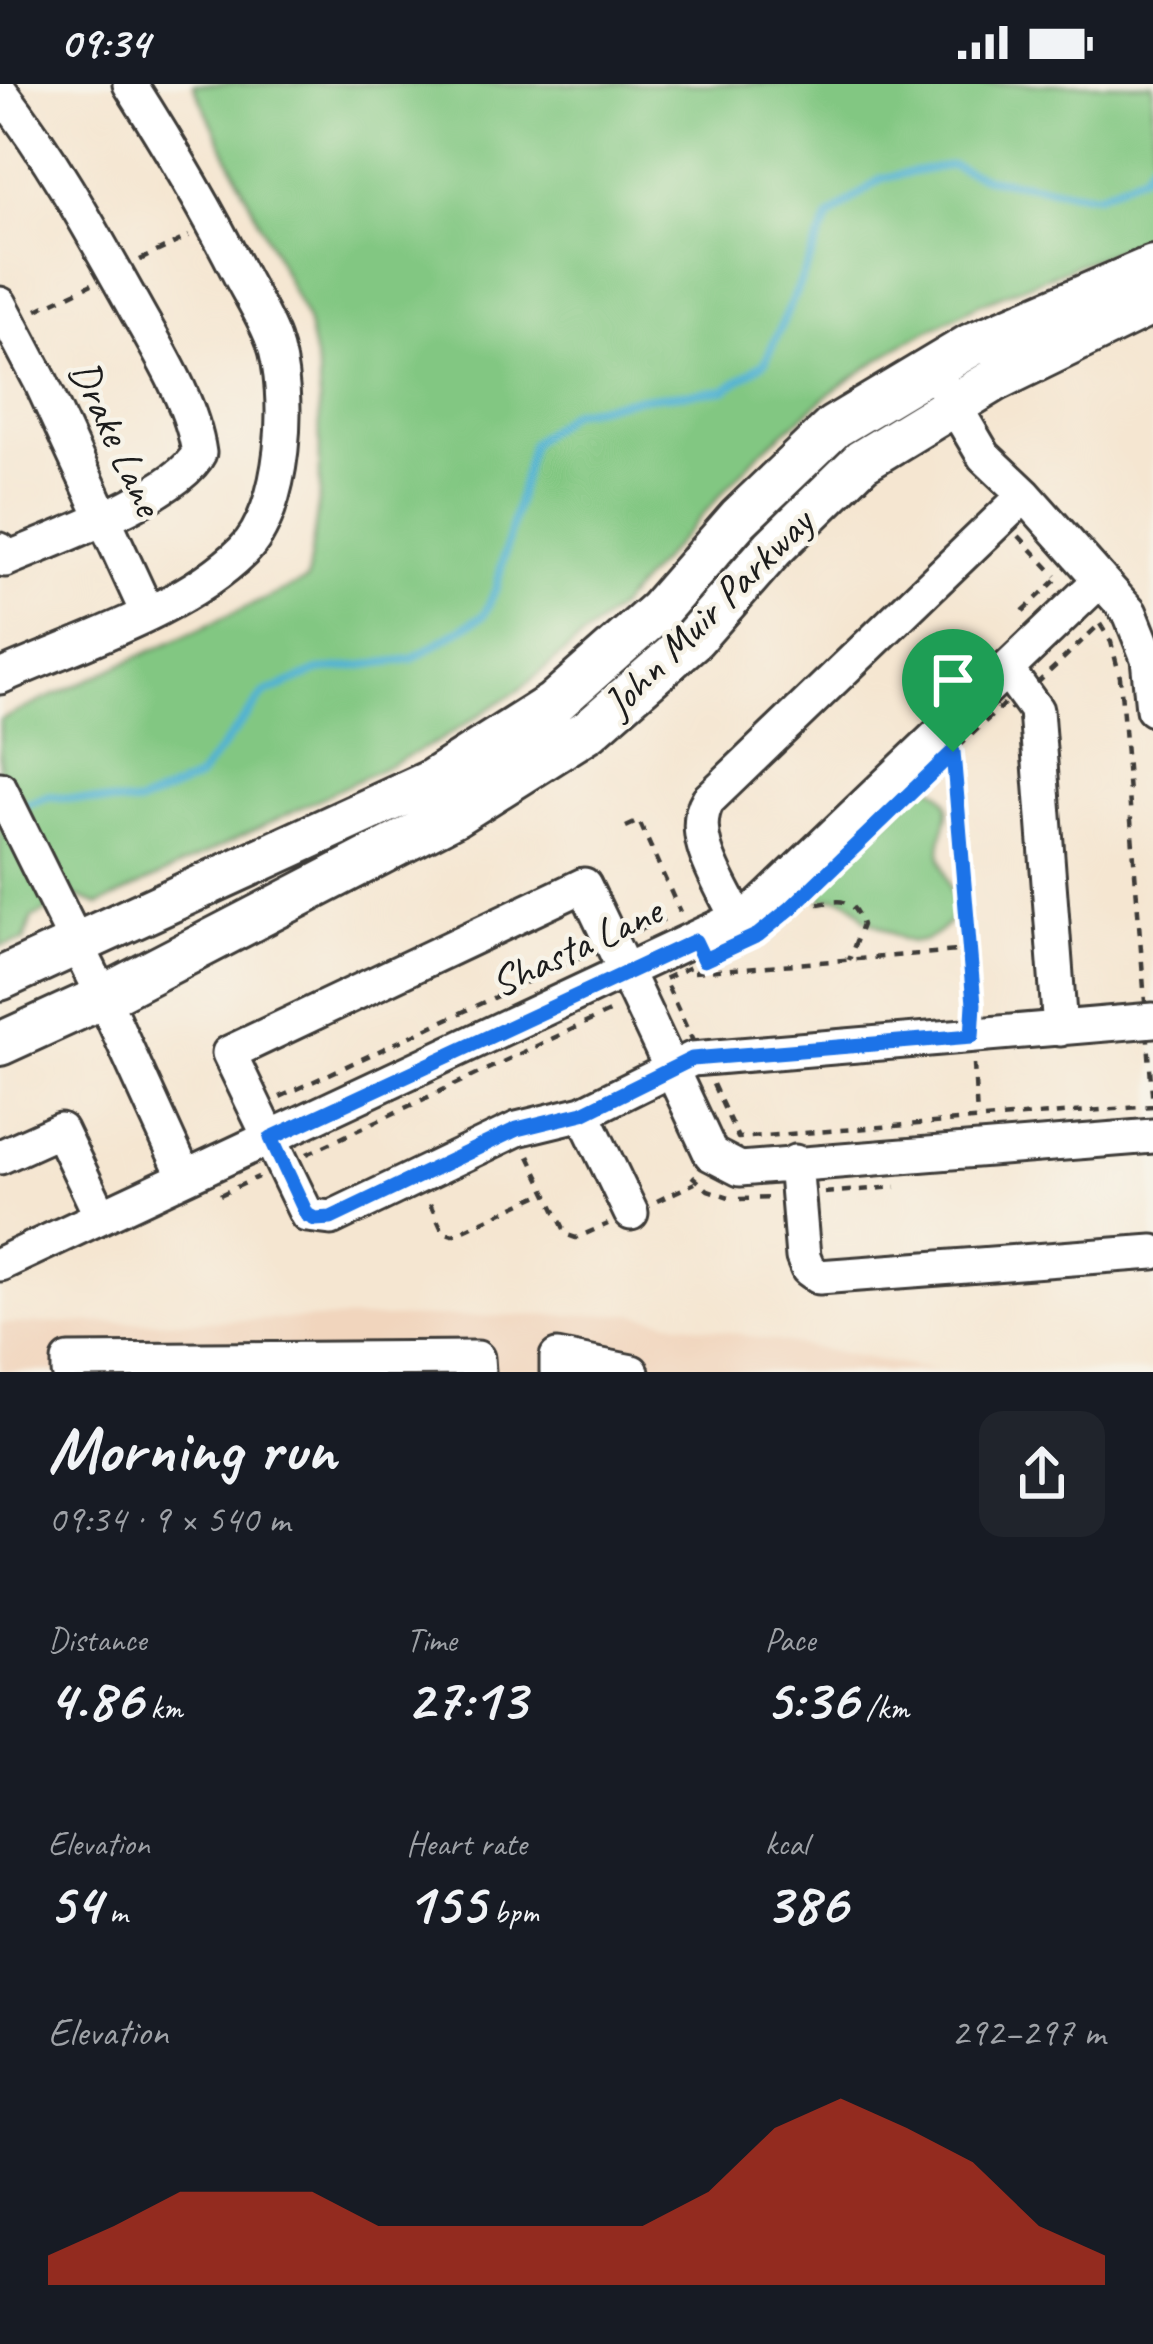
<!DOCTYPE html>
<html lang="en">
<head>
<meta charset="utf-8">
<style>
  :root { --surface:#171b24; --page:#20242c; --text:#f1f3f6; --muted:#9ea1a6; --accent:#c8321e }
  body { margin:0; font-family:Caveat,sans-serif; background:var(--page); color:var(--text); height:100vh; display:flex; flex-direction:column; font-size:45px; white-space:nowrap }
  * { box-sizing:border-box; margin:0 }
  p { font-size:39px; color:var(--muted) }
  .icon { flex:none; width:66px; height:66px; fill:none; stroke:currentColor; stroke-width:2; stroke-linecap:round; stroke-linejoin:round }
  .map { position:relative; height:1288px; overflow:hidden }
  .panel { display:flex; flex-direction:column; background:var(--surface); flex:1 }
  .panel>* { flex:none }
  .pin { position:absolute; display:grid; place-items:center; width:102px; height:102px; color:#fff; margin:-123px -51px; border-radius:50% 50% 50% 0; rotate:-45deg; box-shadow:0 0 12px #0007 }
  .pin .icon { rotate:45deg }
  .round { display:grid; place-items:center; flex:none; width:126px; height:126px; border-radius:24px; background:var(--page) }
  .overview { display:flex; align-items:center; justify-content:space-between; height:204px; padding:0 48px }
  h1 { font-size:66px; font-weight:800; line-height:90px }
  .figures { display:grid; grid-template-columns:repeat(3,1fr); gap:18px; height:204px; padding:12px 48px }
  .figures div { display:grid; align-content:center }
  .figures b { font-size:60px; font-weight:800 }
  .figures small { font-size:33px; font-weight:400 }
  .figures p { font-size:33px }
  .chart { height:336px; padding:24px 48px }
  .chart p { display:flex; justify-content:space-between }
  .chart svg { width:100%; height:216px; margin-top:12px; fill:var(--accent); opacity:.7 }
  .status { display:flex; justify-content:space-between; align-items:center; height:84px; padding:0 60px; background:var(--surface); direction:ltr }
  .status svg { height:33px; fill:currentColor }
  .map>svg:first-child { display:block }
  .built { fill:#f1d5bd }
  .green { fill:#82c782; stroke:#4f724f; stroke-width:3 }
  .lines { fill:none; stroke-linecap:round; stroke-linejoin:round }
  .stream { stroke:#52b3d1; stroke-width:8 }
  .minor-casing { stroke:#3d3a37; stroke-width:39 }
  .major-casing { stroke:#3d3a37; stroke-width:48 }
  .path { stroke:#3d3a37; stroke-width:4.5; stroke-dasharray:9 9; stroke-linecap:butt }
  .minor { stroke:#fff; stroke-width:33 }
  .major { stroke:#fff; stroke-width:42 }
  .route-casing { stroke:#fff; stroke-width:24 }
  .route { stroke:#1a73e8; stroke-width:15 }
  .labels { text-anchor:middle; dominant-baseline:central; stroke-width:9; stroke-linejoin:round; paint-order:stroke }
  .street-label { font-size:42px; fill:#1c1c1c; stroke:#f7f3e8 }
</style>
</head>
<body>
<div class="status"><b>09:34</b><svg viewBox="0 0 49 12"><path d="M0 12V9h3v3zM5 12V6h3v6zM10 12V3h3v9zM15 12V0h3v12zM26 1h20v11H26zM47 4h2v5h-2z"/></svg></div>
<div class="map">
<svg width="1153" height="1288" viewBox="0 0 1153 1288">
  <rect width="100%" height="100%" fill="#f7f3e8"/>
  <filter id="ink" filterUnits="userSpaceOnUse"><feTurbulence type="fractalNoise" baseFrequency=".00833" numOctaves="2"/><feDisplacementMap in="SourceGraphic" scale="24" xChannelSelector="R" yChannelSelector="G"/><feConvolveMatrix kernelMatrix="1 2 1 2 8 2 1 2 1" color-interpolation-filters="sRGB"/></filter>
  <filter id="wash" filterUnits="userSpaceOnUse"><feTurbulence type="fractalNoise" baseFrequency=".004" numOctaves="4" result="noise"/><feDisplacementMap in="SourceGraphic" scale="48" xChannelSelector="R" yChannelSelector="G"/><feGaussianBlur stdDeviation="2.7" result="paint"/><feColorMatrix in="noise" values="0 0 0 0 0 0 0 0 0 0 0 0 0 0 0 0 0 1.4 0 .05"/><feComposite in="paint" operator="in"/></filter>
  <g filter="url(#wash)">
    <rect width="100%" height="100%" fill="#f5e6d1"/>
    <path class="built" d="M633,1230L941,1288H0V1240Z"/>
    <path class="green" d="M193,0H1153V151L979,220L901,261L830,309L758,370L615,527L519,606L437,658L99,821L78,813L32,834L24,857L0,862V636L307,496L320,409L319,293L307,237Z
      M926,699C969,721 935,743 941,774C947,803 969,831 934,852C904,870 891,842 865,836C855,818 842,808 821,817L823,798Z"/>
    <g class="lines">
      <path class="stream" d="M18,723L50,712L137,721L197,695L264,610L318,587L412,575L484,531L496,504L532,359L571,328L639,314L725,306L765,278L829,133L882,94L951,81L986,94L1096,111L1143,90L1153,75"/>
    </g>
  </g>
  <g filter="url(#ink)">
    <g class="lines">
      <g class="minor-casing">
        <path id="minor" d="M0,7C53,75 94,151 136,226C160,269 192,320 199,369C178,411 52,456 5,476L0,466
          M0,220L41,298L147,528
          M944,304L984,372L1025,411L1130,529L1148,574L1153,625
          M1007,586L1036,626L1060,945
          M0,593C78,558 182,527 243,467C285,427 292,309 273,256C265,234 251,212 240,191C207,125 170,63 130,0
          M0,705L103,913L184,1091
          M738,836C723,802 686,752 708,716L1025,411
          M1153,936L692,975L583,1029L517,1045L331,1134L307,1131L229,969L584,801C627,890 669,980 711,1070L740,1085L1153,1052
          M583,1029L631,1129
          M0,1073L60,1046L101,1132
          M795,1078L803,1173L808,1185L819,1193L1153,1168
          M0,1180L755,826L1100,496
          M69,1288V1277L477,1274L478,1288
          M557,1288V1273L632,1288"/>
      </g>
      <g class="major-casing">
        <path id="major" d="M0,895L430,698L553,620L658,527L739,434L834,343L971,261L1153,183
          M0,960L103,913L456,730L589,646L694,554L773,464L862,377L995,296L1153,219"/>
      </g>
      <path class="path" d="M140,176L189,152
        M37,226L92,200
        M1019,452L1056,492
        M1023,527L1058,494
        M1100,540L1111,558L1120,593L1153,1022L738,1054L664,895L758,851L772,841L1006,618L1011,624Z
        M954,676L974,921
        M626,743L639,737L680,828
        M800,820C828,825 849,801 862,841L849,876
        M639,846L667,834
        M694,888L970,866
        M974,980L977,1034
        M280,1013L585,871
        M307,1070L611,927
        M529,1072L567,1151L576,1154L608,1140
        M692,1092L708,1106L729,1113
        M824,1109L896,1103
        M220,1111L258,1093
        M740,1115L771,1114
        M657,1117L695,1099
        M430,1120L443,1148L453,1151L546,1108"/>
      <use href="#minor" class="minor"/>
      <use href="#major" class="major"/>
    </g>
  </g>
  <g class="lines" filter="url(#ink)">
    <g class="route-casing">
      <path id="route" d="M953,668L974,920L972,952L692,975L583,1029L517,1045L331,1134L315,1135L307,1131L271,1054L695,857L704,876L758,851L791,824Z"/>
    </g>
    <use href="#route" class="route"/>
  </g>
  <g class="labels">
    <g class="street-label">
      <text transform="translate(116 354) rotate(65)">Drake Lane</text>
      <text transform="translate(708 529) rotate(-45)">John Muir Parkway</text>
      <text transform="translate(576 863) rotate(-25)">Shasta Lane</text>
    </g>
  </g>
</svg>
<div class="pin" style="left:953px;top:668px;background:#1e9e55"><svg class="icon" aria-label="arrive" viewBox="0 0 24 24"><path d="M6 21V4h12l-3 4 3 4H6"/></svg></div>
</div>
<section class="panel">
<div class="overview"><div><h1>Morning run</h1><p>09:34 · 9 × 540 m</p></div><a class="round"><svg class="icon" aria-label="share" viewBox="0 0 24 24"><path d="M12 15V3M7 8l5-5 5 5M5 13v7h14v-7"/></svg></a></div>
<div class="figures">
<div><p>Distance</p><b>4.86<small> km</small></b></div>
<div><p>Time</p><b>27:13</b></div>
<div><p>Pace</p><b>5:36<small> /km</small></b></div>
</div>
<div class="figures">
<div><p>Elevation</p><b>54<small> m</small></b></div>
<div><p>Heart rate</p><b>155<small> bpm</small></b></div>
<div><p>kcal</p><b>386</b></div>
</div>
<div class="chart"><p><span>Elevation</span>292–297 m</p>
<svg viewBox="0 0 160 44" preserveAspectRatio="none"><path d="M0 44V38L10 32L20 25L30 25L40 25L50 32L60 32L70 32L80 32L90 32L100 25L110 12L120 6L130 12L140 19L150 32L160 38V44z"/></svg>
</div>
</section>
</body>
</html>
